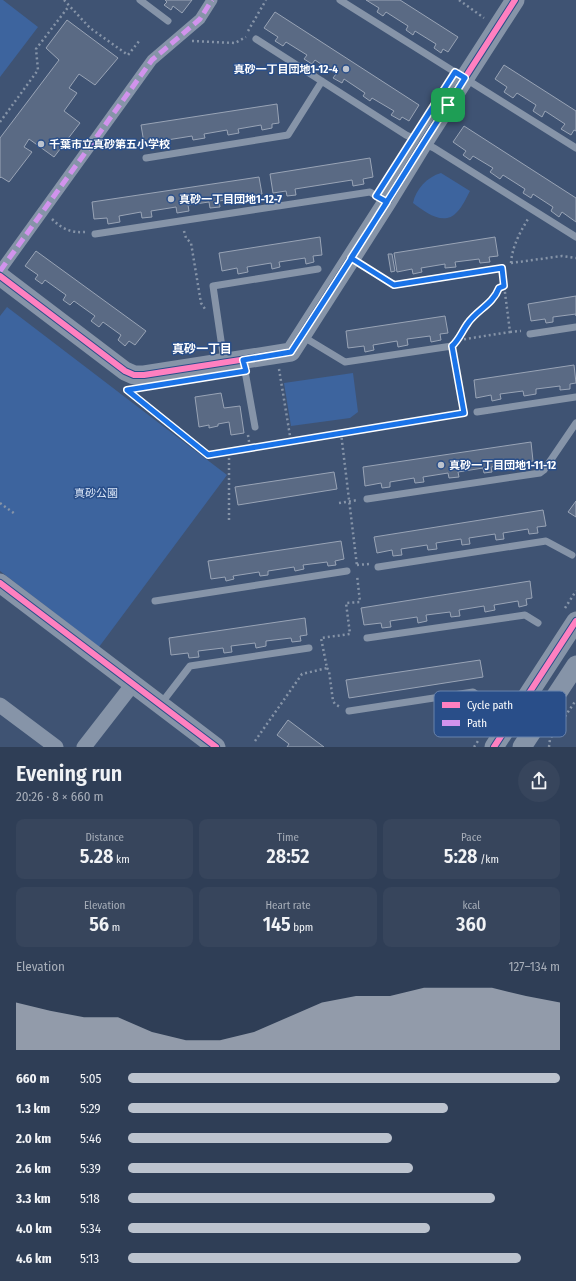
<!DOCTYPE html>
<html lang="en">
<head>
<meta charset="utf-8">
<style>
  :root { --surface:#2f3e56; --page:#37455c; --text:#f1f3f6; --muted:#a7aeb9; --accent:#bcc3ce }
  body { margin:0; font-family:"Fira Sans Condensed","Noto Sans JP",sans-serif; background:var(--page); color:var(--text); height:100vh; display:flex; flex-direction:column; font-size:15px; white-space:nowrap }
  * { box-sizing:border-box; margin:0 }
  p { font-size:13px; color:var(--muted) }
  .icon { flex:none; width:22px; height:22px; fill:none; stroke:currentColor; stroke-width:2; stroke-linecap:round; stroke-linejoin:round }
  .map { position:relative; height:747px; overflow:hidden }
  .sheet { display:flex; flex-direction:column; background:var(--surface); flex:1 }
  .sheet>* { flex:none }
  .pin { position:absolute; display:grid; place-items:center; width:34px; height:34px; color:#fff; margin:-17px; border-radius:8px; box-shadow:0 2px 6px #0006 }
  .round { display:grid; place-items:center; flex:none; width:42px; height:42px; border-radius:21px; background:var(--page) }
  .head { display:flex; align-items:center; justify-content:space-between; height:68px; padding:0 16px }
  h1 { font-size:22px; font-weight:600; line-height:30px }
  .figures { display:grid; grid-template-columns:repeat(3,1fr); gap:6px; height:68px; padding:4px 16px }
  .figures div { display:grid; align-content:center; border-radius:8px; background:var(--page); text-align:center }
  .figures b { font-size:20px; font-weight:600 }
  .figures small { font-size:11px; font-weight:400 }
  .figures p { font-size:11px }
  .chart { height:112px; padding:8px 16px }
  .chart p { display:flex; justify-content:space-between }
  .chart svg { width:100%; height:72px; margin-top:4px; fill:var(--accent); opacity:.7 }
  ul { padding:0 16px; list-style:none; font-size:13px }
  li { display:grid; grid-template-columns:64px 48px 1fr; align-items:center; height:30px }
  li i { height:10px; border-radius:5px; background:var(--accent) }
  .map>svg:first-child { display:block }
  .green { fill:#3d649e }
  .building { fill:#5a6a84; stroke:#99a4b6 }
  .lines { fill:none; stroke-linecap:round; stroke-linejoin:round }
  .path { stroke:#8694a8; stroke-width:2.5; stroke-dasharray:2 3; stroke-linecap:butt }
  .service { stroke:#8694a8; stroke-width:7 }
  .pedestrian { stroke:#8694a8; stroke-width:11 }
  .minor { stroke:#8694a8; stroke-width:15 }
  .tertiary { stroke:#8694a8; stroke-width:19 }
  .quiet { stroke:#d193ec; stroke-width:5; stroke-dasharray:10 5; stroke-linecap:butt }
  .cycleway-casing { stroke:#294e89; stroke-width:8 }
  .cycleway { stroke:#ff80c0; stroke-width:6 }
  .route-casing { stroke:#fff; stroke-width:8 }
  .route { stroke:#1a73e8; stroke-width:5 }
  .poi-dot { fill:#bcc3ce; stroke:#294e89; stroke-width:1.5 }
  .labels { text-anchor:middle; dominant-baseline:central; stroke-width:3; stroke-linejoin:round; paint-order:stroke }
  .poi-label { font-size:11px; font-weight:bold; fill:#fff; stroke:#294e89; text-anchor:start }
  .park-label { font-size:11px; fill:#d9e5f7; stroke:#294e89 }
  .neighbourhood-label { font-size:12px; font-weight:bold; fill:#fff; stroke:#294e89 }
  .key { fill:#294e89; stroke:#6983ac; stroke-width:1 }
  .key-label { font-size:11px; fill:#fff }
</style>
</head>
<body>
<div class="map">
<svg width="576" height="747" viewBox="0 0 576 747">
  <rect width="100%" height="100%" fill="#3f5373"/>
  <path class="green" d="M0,0H3L38,27L0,77Z
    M441,173L470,191C466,198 463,206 457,212C444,227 425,212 413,203C416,189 427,177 441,173Z
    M7,307L227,475L99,647L0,571V316Z
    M353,373L358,412L350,418L291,426L284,383Z"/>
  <path class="building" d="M165,0H192L182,13L173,6L171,10L164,5L167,2Z
    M366,0H400L458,37L448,52L443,49L441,53L434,48L436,44L415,31L413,35L406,30L408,26L386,12L383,16L377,12L379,8Z
    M275,12L419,105L409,121L402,117L400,120L391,115L394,111L372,98L370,101L363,96L365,93L344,79L342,83L333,78L336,74L315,60L312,64L304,59L307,55L286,42L283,46L275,41L278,37L264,28Z
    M67,20L118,58L95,85L79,74L69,88L77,93L64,111L80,123L54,157L29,139L24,147L32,152L9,182L1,177L0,178V138L59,60L46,48Z
    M504,65L576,111V131L574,130L571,135L561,129L565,124L545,111L542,117L533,111L536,105L517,93L513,98L504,92L507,87L495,79Z
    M277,104L279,123L272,124V128L262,130L261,125L238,129L239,133L228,135L227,130L204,134L205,138L193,140L192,136L167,140L168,144L158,145V141L144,143L141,125Z
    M464,126L576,198V222L562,212L559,217L551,211L553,207L533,194L531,198L523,193L525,189L503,175L500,179L490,172L493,168L473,156L470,160L463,155L466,151L453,142Z
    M370,158L373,177L363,179L364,184L353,186L352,180L295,189L296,195L287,196L286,191L273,193L270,174Z
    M259,177L262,194L252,196L253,201L243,203L242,197L219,201L220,207L210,208L209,202L188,205L189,211L177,213L176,207L151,211L152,217L142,218L141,212L119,216L120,222L108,224L107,218L94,219L92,202Z
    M320,237L322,255L313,256L314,262L306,264L305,258L279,262L280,267L272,269L271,263L247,267L248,272L238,274L237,268L222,271L219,253Z
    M495,237L498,256L489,257L490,262L480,263L479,259L455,262L456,267L445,268V264L421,268L422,272L413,274L412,269L397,272L394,253Z
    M36,251L146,331L135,345L129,341L125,346L118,340L121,335L103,322L99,327L91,321L95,316L74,301L70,305L63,300L66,295L45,280L42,284L35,279L38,275L25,266Z
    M388,254H392L395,271L391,272Z
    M576,296V316V314L553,317V322L546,323L545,319L531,321L528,304Z
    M445,316L448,333L440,334L441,340L431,342L430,336L407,339L408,345L398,347L397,341L373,345L374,350L365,352L364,346L348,348L346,331Z
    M574,365L576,383L570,384V389L560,390V386L536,389V394L524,396L523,391L500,394L501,399L492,401L491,395L476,398L474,380Z
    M221,393L224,408L240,406L244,433L231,435L229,422L218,424V426L209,428V425L199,427L195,397Z
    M531,442L533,461L526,462L527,467L518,468L517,463L491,467L492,472L484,473L483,468L458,472L459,477L449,478L448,473L423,477L424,482L415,483L414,478L390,482V487L382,488L381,483L365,486L363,467Z
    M334,472L337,489L238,505L235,487Z
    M576,501V517L568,512Z
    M543,510L546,526L537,527L538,533L529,534L528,529L503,533L504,539L496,540L495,534L469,538L470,544L462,545L461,539L436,543L437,549L428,550L427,545L401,549L402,555L393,556L392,550L377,553L374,537Z
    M341,541L344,559L335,561L336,565L328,566L327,562L303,565L304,569L295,571L294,567L268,571V575L260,576L259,572L233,576L234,579L226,581L225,577L211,579L208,561Z
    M530,581L532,598L526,599L527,605L519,607L518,601L494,605L495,610L485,612L484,606L459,610L460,616L451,617L450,612L426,615L427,621L418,623L417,617L390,621L391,627L382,628L381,623L364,625L361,608Z
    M305,618L307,635L300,636L301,641L292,642L291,638L266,641V646L256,648L255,643L231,646L232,652L224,653L223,648L198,651L199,657L189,658L188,653L171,655L169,638Z
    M480,660L483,677L349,698L346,680Z
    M288,720L324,747H287L289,744L277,735Z"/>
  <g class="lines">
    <path class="path" d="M64,0L90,28L128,55L140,40
      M459,0L484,18
      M248,31L266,0
      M192,41L235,43L246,37
      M0,122L38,70L36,49L69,6
      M52,219C62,229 71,233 85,232
      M184,231L186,238L191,243L201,303L205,309
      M511,263L562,256L576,258
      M511,263C512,247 520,232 528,219
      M503,277L510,332L459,340C463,317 491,309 499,288L504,286
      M510,332L521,331
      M454,356L464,413
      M279,369L291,442
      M127,390L208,455L468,412
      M341,433L357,566
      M248,435L250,448
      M0,503L15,514
      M339,503L358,500
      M229,520V451
      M357,565L370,564
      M565,608L576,591
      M327,668L329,671L333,701L335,704L340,707
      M255,741L302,674L327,668L321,638L350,634L346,603L360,602L357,575
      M474,747L478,741
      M549,747L550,739L576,700"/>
    <path class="service" d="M140,0L168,21
      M340,0L576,148
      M256,39L406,135L434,148L576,237
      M146,158L288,135L322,81
      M95,234L370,192L387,202
      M351,259L394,285L502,268
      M530,334L576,327
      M302,336L345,362L452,346
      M243,360L255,427
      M224,361L213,286L318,269
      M477,412L576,397
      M367,499L540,473L544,470L576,423
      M378,567L546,541L572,555
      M155,601L347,571
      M367,638L525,615L538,623
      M160,705L190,666L309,648
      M349,711L473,692L486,701"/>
    <path class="pedestrian" d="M0,271L152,60L200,19L212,0"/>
    <path class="minor" d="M0,705L56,747
      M84,747L133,684"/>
    <path class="tertiary" d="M0,276L125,371L134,375H144L291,352L387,202L423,143L515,0
      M0,583L216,747
      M494,747L576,621
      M522,747L576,665"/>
    <path class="quiet" d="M0,271L152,60L200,19L212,0"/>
    <g class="cycleway-casing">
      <path id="cycleway" d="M0,276L125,371L134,375H144L291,352L387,202L423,143L515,0
        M0,583L216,747
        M494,747L576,621"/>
    </g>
    <use href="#cycleway" class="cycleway"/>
  </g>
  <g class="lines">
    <g class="route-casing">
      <path id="route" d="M448,105C427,137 407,170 386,203C355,253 323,303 291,352L243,360L246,371L127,390L208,455L464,413L452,346C459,340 462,331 468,323C477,310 493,304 499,288L504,286L502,268L394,285L351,258L387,202L376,196L455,72L465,78L448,105"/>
    </g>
    <use href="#route" class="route"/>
  </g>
  <g class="poi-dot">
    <circle cx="346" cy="69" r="4"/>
    <circle cx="41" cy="144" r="4"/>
    <circle cx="171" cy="199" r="4"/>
    <circle cx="441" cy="465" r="4"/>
  </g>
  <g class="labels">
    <g class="poi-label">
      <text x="338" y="69" text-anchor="end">真砂一丁目団地1-12-4</text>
      <text x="49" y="144">千葉市立真砂第五小学校</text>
      <text x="179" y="199">真砂一丁目団地1-12-7</text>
      <text x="449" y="465">真砂一丁目団地1-11-12</text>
    </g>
    <g class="park-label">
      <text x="96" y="493">真砂公園</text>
    </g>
    <g class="neighbourhood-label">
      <text x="202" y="349">真砂一丁目</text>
    </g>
  </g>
  <rect x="434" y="691" width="132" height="46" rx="6" class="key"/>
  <rect x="442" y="702" width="18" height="6" fill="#ff80c0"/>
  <rect x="442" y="720" width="18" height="6" fill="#d193ec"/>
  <g class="key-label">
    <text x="467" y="709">Cycle path</text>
    <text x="467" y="727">Path</text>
  </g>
</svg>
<div class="pin" style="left:448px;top:105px;background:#1e9e55"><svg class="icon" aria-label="arrive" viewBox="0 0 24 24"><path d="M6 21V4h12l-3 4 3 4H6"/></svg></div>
</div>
<section class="sheet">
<div class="head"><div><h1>Evening run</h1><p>20:26 · 8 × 660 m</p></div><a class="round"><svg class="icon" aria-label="share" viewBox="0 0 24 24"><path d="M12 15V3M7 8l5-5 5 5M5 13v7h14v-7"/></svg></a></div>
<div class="figures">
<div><p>Distance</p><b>5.28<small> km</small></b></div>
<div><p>Time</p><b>28:52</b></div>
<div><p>Pace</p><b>5:28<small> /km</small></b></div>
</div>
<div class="figures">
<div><p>Elevation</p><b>56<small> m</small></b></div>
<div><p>Heart rate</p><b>145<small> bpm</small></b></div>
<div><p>kcal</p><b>360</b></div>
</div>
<div class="chart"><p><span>Elevation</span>127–134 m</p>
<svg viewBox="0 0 160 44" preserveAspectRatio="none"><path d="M0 44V15L10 20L20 24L30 24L40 33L50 38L60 38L70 33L80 24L90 15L100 11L110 11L120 6L130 6L140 6L150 11L160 15V44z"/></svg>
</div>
<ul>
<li><b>660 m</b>5:05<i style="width:100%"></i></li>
<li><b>1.3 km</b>5:29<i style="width:74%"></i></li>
<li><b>2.0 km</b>5:46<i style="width:61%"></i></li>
<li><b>2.6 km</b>5:39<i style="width:66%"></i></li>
<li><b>3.3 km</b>5:18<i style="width:85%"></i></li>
<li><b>4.0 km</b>5:34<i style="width:70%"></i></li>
<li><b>4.6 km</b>5:13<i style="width:91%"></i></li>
</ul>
</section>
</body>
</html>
